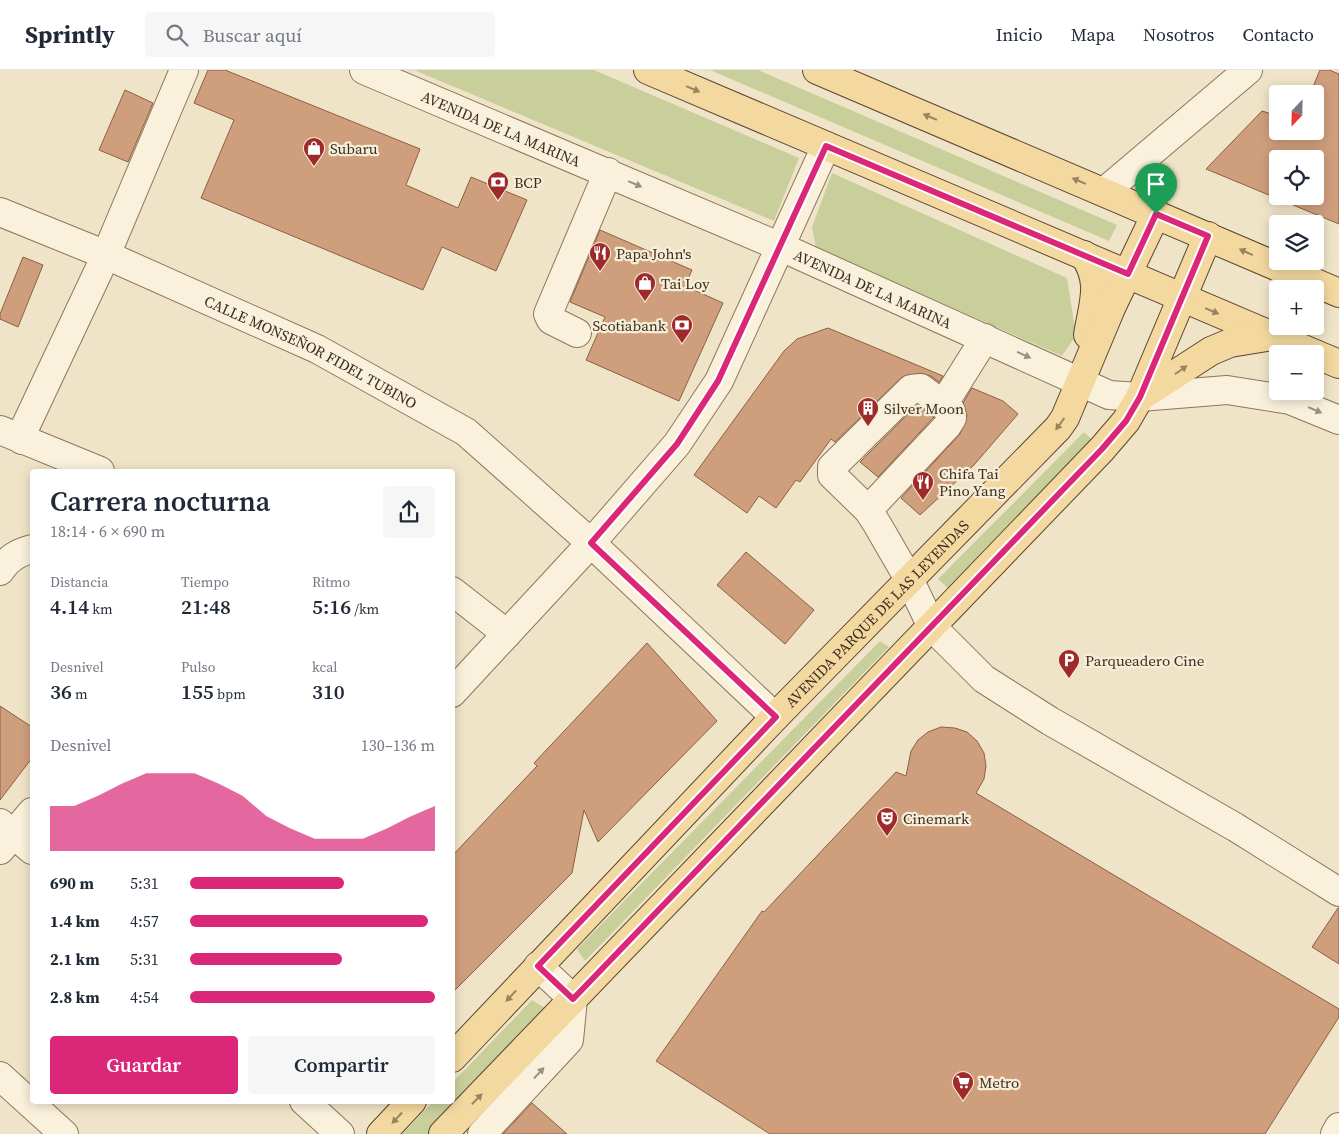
<!DOCTYPE html>
<html lang="es">
<head>
<meta charset="utf-8">
<style>
  :root { --surface:#fff; --page:#f6f6f7; --text:#1f2937; --muted:#747a83; --line:#e0e1e3; --accent:#db2777 }
  body { margin:0; font-family:"Source Serif 4",serif; background:var(--page); color:var(--text); height:100vh; display:flex; flex-direction:column; font-size:19px; white-space:nowrap }
  * { box-sizing:border-box; margin:0 }
  p { font-size:16px; color:var(--muted) }
  .icon { flex:none; width:28px; height:28px; fill:none; stroke:currentColor; stroke-width:2; stroke-linecap:round; stroke-linejoin:round }
  .map { position:relative; flex:1; overflow:hidden }
  .sheet { position:absolute; left:30px; top:399px; width:425px; height:635px; display:flex; flex-direction:column; background:var(--surface); border-radius:5px; box-shadow:0 2px 12px #0003 }
  .sheet>* { flex:none }
  .needle { width:32px; rotate:202deg }
  .fabs { position:absolute; left:1269px; top:15px; display:grid; gap:10px }
  .fabs a { display:grid; place-items:center; width:55px; height:55px; border-radius:5px; background:var(--surface); box-shadow:0 2px 12px #0003; font-size:25px }
  .pin { position:absolute; display:grid; place-items:center; width:42px; height:42px; color:#fff; margin:-51px -21px; border-radius:50% 50% 50% 0; rotate:-45deg; box-shadow:0 0 5px #0007 }
  .pin .icon { rotate:45deg }
  .round { display:grid; place-items:center; flex:none; width:52px; height:52px; border-radius:5px; background:var(--page) }
  .overview { display:flex; align-items:center; justify-content:space-between; height:85px; padding:0 20px }
  h1 { font-size:28px; font-weight:600; line-height:38px }
  .metrics { display:grid; grid-template-columns:repeat(3,1fr); gap:8px; height:85px; padding:5px 20px }
  .metrics div { display:grid; align-content:center }
  .metrics b { font-size:21px; font-weight:600 }
  .metrics small { font-size:14px; font-weight:400 }
  .metrics p { font-size:14px }
  .chart { height:140px; padding:10px 20px }
  .chart p { display:flex; justify-content:space-between }
  .chart svg { width:100%; height:90px; margin-top:5px; fill:var(--accent); opacity:.7 }
  .cta { display:flex; gap:10px; margin-top:auto; padding:10px 20px }
  .cta a { flex:1; height:58px; border-radius:5px; background:var(--accent); color:#fff; font-size:20px; font-weight:600; line-height:58px; text-align:center }
  .cta a+a { background:var(--page); color:var(--text) }
  ul { padding:0 20px; list-style:none; font-size:16px }
  li { display:grid; grid-template-columns:80px 60px 1fr; align-items:center; height:38px }
  li i { height:12px; border-radius:6px; background:var(--accent) }
  header { display:flex; align-items:center; gap:30px; box-sizing:border-box; height:70px; padding:0 25px; background:var(--surface); border-bottom:1px solid var(--line) }
  header strong { font-size:24px }
  nav { display:flex; gap:28px; margin-inline-start:auto; font-size:18px }
  .search { width:350px; height:45px; background:var(--page); display:flex; align-items:center; gap:12px; box-sizing:border-box; padding:0 18px; border-radius:5px; color:var(--muted); font-size:19px }
  .map>svg:first-child { display:block }
  .green { fill:#c9cf9b }
  .building { fill:#cf9f7d; stroke:#8d5f41; fill-rule:evenodd }
  .lines { fill:none; stroke-linecap:round; stroke-linejoin:round }
  .minor-casing { stroke:#8d765c; stroke-width:30 }
  .major-casing { stroke:#5b4430; stroke-width:30 }
  .minor { stroke:#faf1dc; stroke-width:28 }
  .major { stroke:#f3d9a0; stroke-width:28 }
  .oneway { fill:#988460 }
  .oneway2 { fill:#9c907e }
  .route-casing { stroke:#fff; stroke-width:10 }
  .route { stroke:#db2777; stroke-width:6 }
  .labels { text-anchor:middle; dominant-baseline:central; stroke-width:4.5; stroke-linejoin:round; paint-order:stroke }
  .street-label { font-size:15px; fill:#3d2e20; stroke:#f7eed8 }
  .poi-label { font-size:15px; fill:#3d2e20; stroke:#f7eed8; text-anchor:start }
</style>
</head>
<body>
<header>
<strong>Sprintly</strong>
<div class="search"><svg class="icon" aria-label="search" viewBox="0 0 24 24"><circle cx="10" cy="10" r="6"/><path d="M15 15l6 6"/></svg>Buscar aquí</div>
<nav><a>Inicio</a><a>Mapa</a><a>Nosotros</a><a>Contacto</a></nav>
</header>
<div class="map">
<svg width="1339" height="1064" viewBox="0 0 1339 1064">
  <rect width="100%" height="100%" fill="#f0e4c8"/>
  <path class="green" d="M414,0H594L799,88L774,151Z
    M710,0H758L1117,155L1109,171Z
    M832,103L1067,208L1076,265L1062,286L816,178L812,157Z
    M1084,362L1098,375L952,522L938,509Z
    M880,571L889,577L585,891L577,879Z
    M532,930L548,940L428,1064H402L434,1031H452L453,1012Z"/>
  <path class="building" d="M208,0H225L420,79L406,115L458,138L471,107L527,130L496,201L442,177L423,220L201,128L234,50L194,33Z
    M1320,0H1329L1339,4V154L1206,99L1262,41L1278,46V61H1315V24H1310ZM1278,89H1315V126H1278Z
    M125,20L153,33L128,92L99,80Z
    M600,160L692,200L685,216L723,233L679,331L586,290L605,247L570,232Z
    M23,187L43,195L18,257L0,249V244Z
    M828,258L943,306L939,312L931,306L920,303L901,308L835,372L831,369L800,412L796,410L776,438L759,426L747,443L694,405L784,281L797,269Z
    M972,318L1003,331L1018,344L974,395L920,445L901,428L960,364L967,346L963,333Z
    M917,335L934,347L878,407L860,392Z
    M746,482L814,540L785,574L717,515Z
    M647,573L717,651L598,772L584,740L572,803L452,923V786L537,696L534,693Z
    M0,636L32,657V688L0,730Z
    M941,657L955,658L967,662L977,671L984,683L986,696L984,709L976,723L1339,939V947L1265,1064H770L656,991L762,841L764,842L896,702L906,706L911,681L918,670L928,662Z
    M1338,838H1339V894L1312,877Z
    M532,1033L567,1064H503Z"/>
  <g class="lines">
    <g class="minor-casing">
      <g id="minor">
        <path id="s1" d="M364,0L781,177L1109,325L1140,327L1227,320L1290,330L1339,350"/>
        <path d="M1104,122L1248,0"/>
        <path id="s2" d="M0,142L106,185L317,279L466,362L591,473L775,647"/>
        <path d="M577,263L551,250L548,244L608,102"/>
        <path d="M943,335L985,268"/>
        <path d="M0,360L100,401"/>
        <path d="M22,370L26,355L106,185L184,0"/>
        <path d="M868,440L947,356L952,348L951,341L921,318L911,319L832,397V405L868,440L877,454L910,511L932,557L984,609L1050,651L1235,757L1339,822"/>
        <path d="M0,501C9,488 17,483 32,479"/>
        <path d="M452,521L507,564"/>
        <path d="M452,623L591,473L677,374L719,311L826,76"/>
        <path d="M0,753L32,780"/>
        <path d="M0,780L32,742"/>
        <path d="M0,1006L64,1064"/>
        <path d="M304,1031L340,1064"/>
        <path d="M482,1064L569,970L573,929L538,896"/>
        <path d="M1335,1064L1339,1057"/>
      </g>
    </g>
    <g class="major-casing">
      <g id="major">
        <path d="M648,0L1315,284"/>
        <path d="M817,0L1339,223"/>
        <path d="M1084,185C1103,213 1093,233 1088,265"/>
        <path d="M1315,284L1339,294"/>
        <path d="M1140,327L1211,281L1230,273L1272,266"/>
        <path id="s3" d="M452,988L775,647L1058,358L1065,348L1111,238L1156,144"/>
        <path d="M381,1064L412,1031"/>
        <path d="M443,1064L1102,379L1126,351L1140,327L1208,166"/>
      </g>
    </g>
    <use href="#minor" class="minor"/>
    <use href="#major" class="major"/>
  </g>
  <defs><path id="oneway-solid" d="M-6-.8H1V-3.2L6.5 0L1 3.2V.8H-6Z" transform="scale(1.25)"/></defs>
  <g class="oneway">
    <use href="#oneway-solid" transform="translate(693 19) rotate(23)"/>
    <use href="#oneway-solid" transform="translate(930 47) rotate(-157)"/>
    <use href="#oneway-solid" transform="translate(1079 111) rotate(-157)"/>
    <use href="#oneway-solid" transform="translate(1246 182) rotate(-156)"/>
    <use href="#oneway-solid" transform="translate(1212 241) rotate(23)"/>
    <use href="#oneway-solid" transform="translate(1181 300) rotate(-35)"/>
    <use href="#oneway-solid" transform="translate(1060 354) rotate(126)"/>
    <use href="#oneway-solid" transform="translate(511 926) rotate(133)"/>
    <use href="#oneway-solid" transform="translate(477 1029) rotate(-46)"/>
    <use href="#oneway-solid" transform="translate(397 1048) rotate(133)"/>
  </g>
  <g class="oneway2">
    <use href="#oneway-solid" transform="translate(635 114) rotate(23)"/>
    <use href="#oneway-solid" transform="translate(1024 285) rotate(24)"/>
    <use href="#oneway-solid" transform="translate(1315 340) rotate(23)"/>
    <use href="#oneway-solid" transform="translate(539 1003) rotate(-47)"/>
  </g>
  <g class="lines">
    <g class="route-casing">
      <path id="route" d="M826,76L1128,204L1156,144L1208,166L1140,327L1126,351L1102,379L573,929L538,896L776,647L591,473L677,374L718,311Z"/>
    </g>
    <use href="#route" class="route"/>
  </g>
  <defs>
    <g id="shop-pin" transform="scale(1.125)"><path d="M0 17L-7.5 6A9.5 9.5 0 1 1 7.5 6Z" fill="#9e2a2b" stroke="#f7eed8"/><path d="M-5-2.5h2.3a2.7 3.5 0 0 1 5.4 0H5L5.5 6h-11ZM-1.5-2.5h3a1.5 2.3 0 0 0-3 0Z" fill="#fff"/></g>
    <g id="bank-pin" transform="scale(1.125)"><path d="M0 17L-7.5 6A9.5 9.5 0 1 1 7.5 6Z" fill="#9e2a2b" stroke="#f7eed8"/><path d="M-6-4H6V4H-6ZM0-2.3a2.3 2.3 0 1 0 0 4.6a2.3 2.3 0 1 0 0-4.6Z" fill="#fff"/></g>
    <g id="restaurant-pin" transform="scale(1.125)"><path d="M0 17L-7.5 6A9.5 9.5 0 1 1 7.5 6Z" fill="#9e2a2b" stroke="#f7eed8"/><path d="M-5-6h1v4h1v-4h1v4h1v-4h1v5L-1.5 .5V6h-2V.5L-5-1ZM5-6V6H3V1.5H1.5Q1.5-4 5-6Z" fill="#fff"/></g>
    <g id="building-pin" transform="scale(1.125)"><path d="M0 17L-7.5 6A9.5 9.5 0 1 1 7.5 6Z" fill="#9e2a2b" stroke="#f7eed8"/><path d="M-4-6H4V6H1V3H-1V6H-4ZM-2.5-4.3h1.7v1.8h-1.7ZM.8-4.3h1.7v1.8H.8ZM-2.5-1h1.7V.8h-1.7ZM.8-1h1.7V.8H.8Z" fill="#fff"/></g>
    <g id="parking-pin" transform="scale(1.125)"><path d="M0 17L-7.5 6A9.5 9.5 0 1 1 7.5 6Z" fill="#9e2a2b" stroke="#f7eed8"/><path d="M-3.5-5.5H1a3.5 3.5 0 0 1 0 7H-1V5.5H-3.5ZM-1-3.4V-.6H.8a1.4 1.4 0 0 0 0-2.8Z" fill="#fff"/></g>
    <g id="theatre-pin" transform="scale(1.125)"><path d="M0 17L-7.5 6A9.5 9.5 0 1 1 7.5 6Z" fill="#9e2a2b" stroke="#f7eed8"/><path d="M-5-5.5Q0-4 5-5.5V0Q5 5 0 6Q-5 5-5 0ZM-3.3-2.5H-1v1.5H-3.3ZM1-2.5H3.3v1.5H1ZM-2.8 1Q0 5.5 2.8 1Z" fill="#fff"/></g>
    <g id="supermarket-pin" transform="scale(1.125)"><path d="M0 17L-7.5 6A9.5 9.5 0 1 1 7.5 6Z" fill="#9e2a2b" stroke="#f7eed8"/><path d="M-6-5.5h2.5l.6 2H6L4.5 2H-2.5L-4.4-4H-6ZM-1.5 3.2a1.3 1.3 0 1 0 .1 0ZM3 3.2a1.3 1.3 0 1 0 .1 0Z" fill="#fff"/></g>
  </defs>
  <g fill-rule="evenodd">
    <use href="#shop-pin" x="314" y="78"/>
    <use href="#bank-pin" x="498" y="112"/>
    <use href="#restaurant-pin" x="600" y="183"/>
    <use href="#shop-pin" x="645" y="213"/>
    <use href="#bank-pin" x="682" y="255"/>
    <use href="#building-pin" x="868" y="338"/>
    <use href="#restaurant-pin" x="923" y="412"/>
    <use href="#parking-pin" x="1069" y="590"/>
    <use href="#theatre-pin" x="887" y="748"/>
    <use href="#supermarket-pin" x="963" y="1012"/>
  </g>
  <g class="labels">
    <g class="street-label">
      <text stroke="none"><textPath href="#s1" startOffset="149">AVENIDA DE LA MARINA</textPath></text>
      <text stroke="none"><textPath href="#s1" startOffset="554">AVENIDA DE LA MARINA</textPath></text>
      <text stroke="none"><textPath href="#s2" startOffset="341">CALLE MONSEÑOR FIDEL TUBINO</textPath></text>
      <text stroke="none"><textPath href="#s3" startOffset="615">AVENIDA PARQUE DE LAS LEYENDAS</textPath></text>
    </g>
    <g class="poi-label">
      <text x="330" y="78">Subaru</text>
      <text x="514" y="112">BCP</text>
      <text x="616" y="183">Papa John's</text>
      <text x="661" y="213">Tai Loy</text>
      <text x="666" y="255" text-anchor="end">Scotiabank</text>
      <text x="884" y="338">Silver Moon</text>
      <text x="939" y="403">Chifa Tai<tspan x="939" dy="17">Pino Yang</tspan></text>
      <text x="1085" y="590">Parqueadero Cine</text>
      <text x="903" y="748">Cinemark</text>
      <text x="979" y="1012">Metro</text>
    </g>
  </g>
</svg>
<div class="fabs">
<a><svg class="needle" viewBox="-14 -14 28 28"><path d="M0-13l5 13h-10z" fill="#e53935"/><path d="M0 13l5-13h-10z" fill="#747a83"/></svg></a>
<a><svg class="icon" aria-label="locate" viewBox="0 0 24 24"><circle cx="12" cy="12" r="6"/><path d="M12 2v4M12 18v4M2 12h4M18 12h4"/></svg></a>
<a><svg class="icon" aria-label="layers" viewBox="0 0 24 24"><path d="M12 4l9 5-9 5-9-5zM3 14l9 5 9-5"/></svg></a>
<a>+</a>
<a>−</a>
</div>
<div class="pin" style="left:1156px;top:144px;background:#1e9e55"><svg class="icon" aria-label="arrive" viewBox="0 0 24 24"><path d="M6 21V4h12l-3 4 3 4H6"/></svg></div>
<section class="sheet">
<div class="overview"><div><h1>Carrera nocturna</h1><p>18:14 · 6 × 690 m</p></div><a class="round"><svg class="icon" aria-label="share" viewBox="0 0 24 24"><path d="M12 15V3M7 8l5-5 5 5M5 13v7h14v-7"/></svg></a></div>
<div class="metrics">
<div><p>Distancia</p><b>4.14<small> km</small></b></div>
<div><p>Tiempo</p><b>21:48</b></div>
<div><p>Ritmo</p><b>5:16<small> /km</small></b></div>
</div>
<div class="metrics">
<div><p>Desnivel</p><b>36<small> m</small></b></div>
<div><p>Pulso</p><b>155<small> bpm</small></b></div>
<div><p>kcal</p><b>310</b></div>
</div>
<div class="chart"><p><span>Desnivel</span>130–136 m</p>
<svg viewBox="0 0 160 44" preserveAspectRatio="none"><path d="M0 44V22L10 22L20 17L30 11L40 6L50 6L60 6L70 11L80 17L90 27L100 33L110 38L120 38L130 38L140 33L150 27L160 22V44z"/></svg>
</div>
<ul>
<li><b>690 m</b>5:31<i style="width:63%"></i></li>
<li><b>1.4 km</b>4:57<i style="width:97%"></i></li>
<li><b>2.1 km</b>5:31<i style="width:62%"></i></li>
<li><b>2.8 km</b>4:54<i style="width:100%"></i></li>
</ul>
<div class="cta"><a>Guardar</a><a>Compartir</a></div>
</section>
</div>
</body>
</html>
